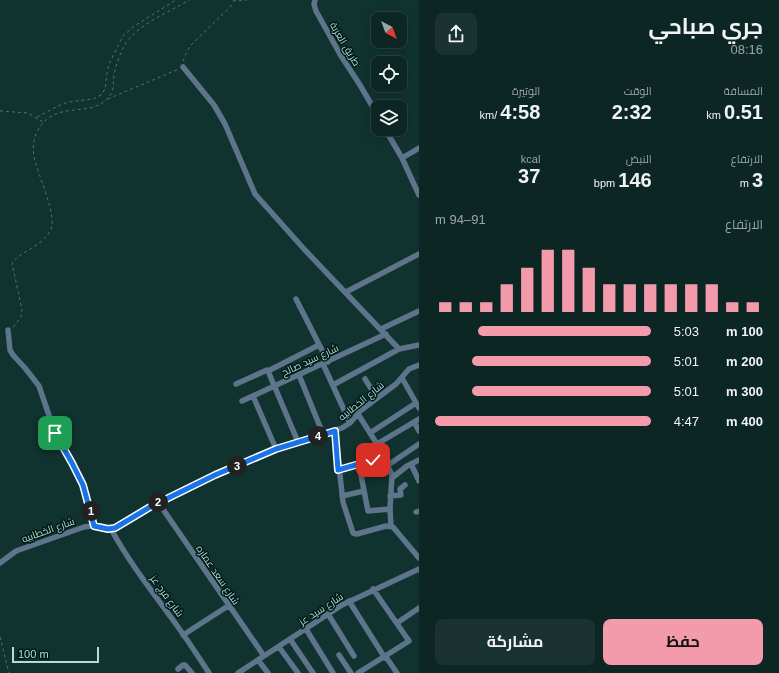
<!DOCTYPE html>
<html lang="ar">
<head>
<meta charset="utf-8">
<style>
  :root { --surface:#0c2624; --page:#1a3231; --text:#f1f3f6; --muted:#9aa5a6; --line:#2c4341; --accent:#f39aab }
  body { margin:0; font-family:Helvetica,Cairo,sans-serif; background:var(--page); color:var(--text); direction:rtl; height:100vh; display:flex; flex-direction:column; font-size:15px; white-space:nowrap }
  * { box-sizing:border-box; margin:0 }
  p { font-size:13px; color:var(--muted) }
  .icon { flex:none; width:22px; height:22px; fill:none; stroke:currentColor; stroke-width:2; stroke-linecap:round; stroke-linejoin:round }
  .map { position:relative; flex:1; overflow:hidden; direction:ltr }
  .panel { display:flex; flex-direction:column; background:var(--surface); width:360px }
  .panel>* { flex:none }
  .needle { width:26px; rotate:139deg }
  .tools { position:absolute; left:371px; top:12px; display:grid; gap:8px }
  .tools a { display:grid; place-items:center; width:36px; height:36px; border-radius:8px; background:var(--surface); box-shadow:0 2px 10px #0003,0 0 0 1px var(--line); font-size:20px }
  .scale { position:absolute; left:12px; bottom:10px; width:87px; box-sizing:border-box; padding-left:4px; border:2px solid #afded9; border-top:0; font-size:11px; line-height:14px; white-space:nowrap; color:#afded9; -webkit-text-stroke:3px #031917; paint-order:stroke }
  .pin { position:absolute; display:grid; place-items:center; width:34px; height:34px; color:#fff; margin:-17px; border-radius:8px; box-shadow:0 2px 6px #0006 }
  .km { position:absolute; width:20px; height:20px; margin:-10px; border-radius:50%; background:#222; color:#fff; font-size:11px; line-height:20px; text-align:center }
  .round { display:grid; place-items:center; flex:none; width:42px; height:42px; border-radius:8px; background:var(--page) }
  .headline { display:flex; align-items:center; justify-content:space-between; height:68px; padding:0 16px }
  h1 { font-size:22px; font-weight:700; line-height:30px }
  .figures { display:grid; grid-template-columns:repeat(3,1fr); gap:6px; height:68px; padding:4px 16px }
  .figures div { display:grid; align-content:center }
  .figures b { font-size:20px; font-weight:700 }
  .figures small { font-size:11px; font-weight:400 }
  .figures p { font-size:11px }
  .chart { height:112px; padding:8px 16px }
  .chart p { display:flex; justify-content:space-between }
  .chart svg { width:100%; height:72px; margin-top:4px; stroke:var(--accent); stroke-width:6 }
  .action { display:flex; gap:8px; margin-top:auto; padding:8px 16px }
  .action a { flex:1; height:46px; border-radius:8px; background:var(--accent); color:#111; font-size:16px; font-weight:700; line-height:46px; text-align:center }
  .action a+a { background:var(--page); color:var(--text) }
  ul { padding:0 16px; list-style:none; font-size:13px }
  li { display:grid; grid-template-columns:64px 48px 1fr; align-items:center; height:30px }
  li i { height:10px; border-radius:5px; background:var(--accent) }
  main { display:flex; flex:1; min-height:0 }
  .map>svg:first-child { display:block }
  .lines { fill:none; stroke-linecap:round; stroke-linejoin:round }
  .path { stroke:#4c7370; stroke-width:1; stroke-dasharray:3 3; stroke-linecap:butt }
  .street { stroke:#5d748b; stroke-width:5.5 }
  .route-casing { stroke:#fff; stroke-width:8 }
  .route { stroke:#1a73e8; stroke-width:5 }
  .labels { text-anchor:middle; dominant-baseline:central; stroke-width:3; stroke-linejoin:round; paint-order:stroke }
  .street-label { font-size:10px; fill:#afded9; stroke:#031917 }
</style>
</head>
<body>
<main>
<section class="panel">
<div class="headline"><div><h1>جري صباحي</h1><p>08:16</p></div><a class="round"><svg class="icon" aria-label="share" viewBox="0 0 24 24"><path d="M12 15V3M7 8l5-5 5 5M5 13v7h14v-7"/></svg></a></div>
<div class="figures">
<div><p>المسافة</p><b>0.51<small> km</small></b></div>
<div><p>الوقت</p><b>2:32</b></div>
<div><p>الوتيرة</p><b>4:58<small> /km</small></b></div>
</div>
<div class="figures">
<div><p>الارتفاع</p><b>3<small> m</small></b></div>
<div><p>النبض</p><b>146<small> bpm</small></b></div>
<div><p>kcal</p><b>37</b></div>
</div>
<div class="chart"><p><span>الارتفاع</span>91–94 m</p>
<svg viewBox="0 0 160 44" preserveAspectRatio="none"><path d="M5 44V38M15 44V38M25 44V38M35 44V27M45 44V17M55 44V6M65 44V6M75 44V17M85 44V27M95 44V27M105 44V27M115 44V27M125 44V27M135 44V27M145 44V38M155 44V38"/></svg>
</div>
<ul>
<li><b>100 m</b>5:03<i style="width:80%"></i></li>
<li><b>200 m</b>5:01<i style="width:83%"></i></li>
<li><b>300 m</b>5:01<i style="width:83%"></i></li>
<li><b>400 m</b>4:47<i style="width:100%"></i></li>
</ul>
<div class="action"><a>حفظ</a><a>مشاركة</a></div>
</section>
<div class="map">
<svg width="419" height="673" viewBox="0 0 419 673">
  <rect width="100%" height="100%" fill="#103330"/>
  <g class="lines">
    <path class="path" d="M233,0L238,1L247,0
      M183,61L187,51L191,45L231,6L234,1
      M108,99L179,69
      M0,111L28,113L43,122
      M37,117L62,104L69,102L93,99L101,95L105,89L107,73L109,64L123,36L133,27L176,0
      M13,327L21,317L22,310L12,263C18,254 35,248 44,239C48,235 51,231 52,226C54,208 38,175 34,157C32,146 34,136 39,128C58,100 88,118 107,99C115,92 113,83 114,74C116,65 120,55 123,48C133,26 170,12 189,0
      M0,637L9,673"/>
    <path class="street" d="M315,0L314,4L316,11L341,56L360,85L378,116
      M183,67L214,105L225,124L255,194L304,249L399,349
      M385,129L402,158L419,195
      M402,158L419,148
      M346,292L419,254
      M296,299L328,362
      M381,329L419,311
      M8,330L10,350L13,355L25,368L39,386L55,433L72,463L83,485L94,526
      M323,364L350,423
      M268,371L319,345
      M299,375L323,434
      M402,378L419,408
      M365,379L377,398
      M236,384L267,370L268,371L298,442
      M333,385L399,349L419,345
      M253,396L276,449
      M242,401L386,334
      M358,414L377,444L392,475L390,509L391,526
      M414,422L419,431
      M335,431L343,502L353,533L357,534L386,526L393,527L419,558
      M370,433L416,403
      M377,444L419,419
      M411,464L419,481
      M388,465L419,444
      M338,470L362,463L384,458
      M361,475L368,511L390,509
      M392,478L407,466L419,460
      M342,496L364,491
      M390,496L401,495L400,489L405,485
      M158,502L264,656
      M416,512L419,511
      M111,529C130,564 155,595 178,627C189,642 199,658 209,673
      M0,563L16,551L84,527L91,526L107,529L115,528L149,507L215,475L276,449L342,428L350,423L360,411L396,384L409,369L419,365
      M349,601L385,658
      M328,614L354,656
      M397,623L419,608
      M306,629L333,673
      M183,635L228,606
      M290,639L313,673
      M279,647L298,673
      M339,655L351,673
      M386,657L397,673
      M258,660L268,673
      M178,669L183,665H185L192,673
      M238,673L342,605L419,569
      M358,673L409,641L373,589"/>
  </g>
  <g class="lines">
    <g class="route-casing">
      <path id="route" d="M55,433L72,463L83,485L94,526L108,529L115,528L150,507L215,475L276,449L335,431L338,470L373,460"/>
    </g>
    <use href="#route" class="route"/>
  </g>
  <g class="labels">
    <g class="street-label">
      <text transform="translate(345 44) rotate(59)">طريق العزبة</text>
      <text transform="translate(310 360) rotate(-25)">شارع سيد صالح</text>
      <text transform="translate(361 401) rotate(-39)">شارع الخطابيه</text>
      <text transform="translate(48 530) rotate(-20)">شارع الخطابيه</text>
      <text transform="translate(218 575) rotate(56)">شارع سعد عماره</text>
      <text transform="translate(167 596) rotate(54)">شارع فرج عز</text>
      <text transform="translate(321 609) rotate(-33)">شارع سيد عز</text>
    </g>
  </g>
</svg>
<div class="tools">
<a><svg class="needle" viewBox="-14 -14 28 28"><path d="M0-13l5 13h-10z" fill="#e53935"/><path d="M0 13l5-13h-10z" fill="#9aa5a6"/></svg></a>
<a><svg class="icon" aria-label="locate" viewBox="0 0 24 24"><circle cx="12" cy="12" r="6"/><path d="M12 2v4M12 18v4M2 12h4M18 12h4"/></svg></a>
<a><svg class="icon" aria-label="layers" viewBox="0 0 24 24"><path d="M12 4l9 5-9 5-9-5zM3 14l9 5 9-5"/></svg></a>
</div>
<div class="scale">100 m</div>
<div class="pin" style="left:55px;top:433px;background:#1e9e55"><svg class="icon" aria-label="arrive" viewBox="0 0 24 24"><path d="M6 21V4h12l-3 4 3 4H6"/></svg></div>
<div class="pin" style="left:373px;top:460px;background:#d93025"><svg class="icon" aria-label="check" viewBox="0 0 24 24"><path d="M5 12l5 5 9-10"/></svg></div>
<b class="km" style="left:91px;top:511px">1</b>
<b class="km" style="left:158px;top:502px">2</b>
<b class="km" style="left:237px;top:466px">3</b>
<b class="km" style="left:318px;top:436px">4</b>
</div>
</main>
</body>
</html>
